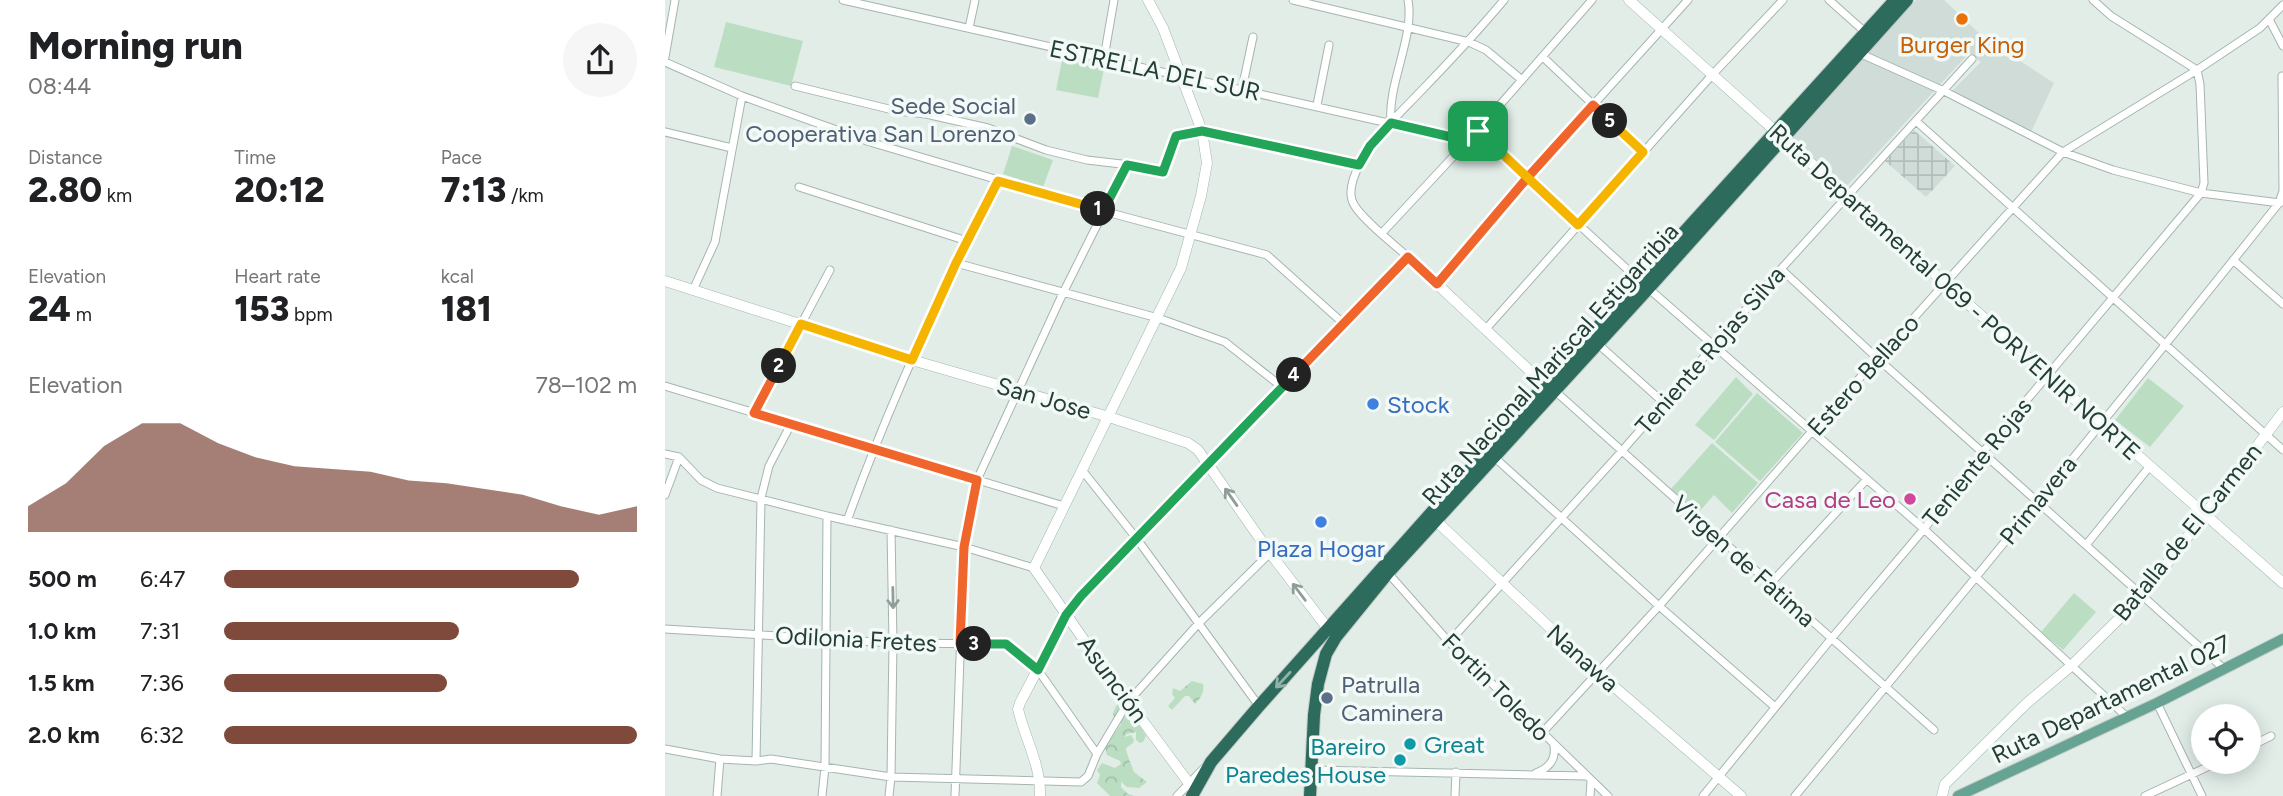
<!DOCTYPE html>
<html lang="en">
<head>
<meta charset="utf-8">
<style>
  :root { --surface:#fff; --page:#f6f6f6; --text:#202124; --muted:#757577; --accent:#7f4a3c }
  body { margin:0; font-family:Figtree,sans-serif; background:var(--page); color:var(--text); height:100vh; display:flex; flex-direction:column; font-size:26px; white-space:nowrap }
  * { box-sizing:border-box; margin:0 }
  p { font-size:23px; color:var(--muted) }
  .icon { flex:none; width:38px; height:38px; fill:none; stroke:currentColor; stroke-width:2; stroke-linecap:round; stroke-linejoin:round }
  .map { position:relative; flex:1; overflow:hidden }
  .side { display:flex; flex-direction:column; background:var(--surface); width:665px }
  .side>* { flex:none }
  .controls { position:absolute; left:1526px; top:704px; display:grid; gap:14px }
  .controls a { display:grid; place-items:center; width:70px; height:70px; border-radius:50%; background:var(--surface); box-shadow:0 4px 18px #0003; font-size:35px }
  .pin { position:absolute; display:grid; place-items:center; width:60px; height:60px; color:#fff; margin:-30px; border-radius:14px; box-shadow:0 4px 10px #0006 }
  .km { position:absolute; width:35px; height:35px; margin:-18px; border-radius:50%; background:#222; color:#fff; font-size:19px; line-height:35px; text-align:center }
  .round { display:grid; place-items:center; flex:none; width:74px; height:74px; border-radius:37px; background:var(--page) }
  .head { display:flex; align-items:center; justify-content:space-between; height:119px; padding:0 28px }
  h1 { font-size:38px; font-weight:800; line-height:52px }
  .figures { display:grid; grid-template-columns:repeat(3,1fr); gap:10px; height:119px; padding:7px 28px }
  .figures div { display:grid; align-content:center }
  .figures b { font-size:35px; font-weight:800 }
  .figures small { font-size:19px; font-weight:400 }
  .figures p { font-size:19px }
  .chart { height:196px; padding:14px 28px }
  .chart p { display:flex; justify-content:space-between }
  .chart svg { width:100%; height:126px; margin-top:7px; fill:var(--accent); opacity:.7 }
  ul { padding:0 28px; list-style:none; font-size:23px }
  li { display:grid; grid-template-columns:112px 84px 1fr; align-items:center; height:52px }
  li i { height:18px; border-radius:9px; background:var(--accent) }
  main { display:flex; flex:1; min-height:0 }
  .map>svg:first-child { display:block }
  .built { fill:#d0dcd7 }
  .industrial { fill:url(#industrial-grid) }
  .forest { fill:url(#forest-crowns) }
  .park { fill:#bbdec3 }
  .lines { fill:none; stroke-linecap:round; stroke-linejoin:round }
  .street-casing { stroke:#a5b5af; stroke-width:9 }
  .secondary-casing { stroke:#a0b8af; stroke-width:11 }
  .primary-casing { stroke:#c1c9c7; stroke-width:12 }
  .highway-casing { stroke:#c1c9c7; stroke-width:14 }
  .street { stroke:#fff; stroke-width:7 }
  .secondary { stroke:#fff; stroke-width:10 }
  .primary { stroke:#66a392; stroke-width:10 }
  .highway { stroke:#2d6b5c; stroke-width:12 }
  .oneway { stroke:#909e9a }
  .oneway2 { stroke:#90b2a9 }
  .split-1-casing { stroke:#fff; stroke-width:14 }
  .split-2-casing { stroke:#fff; stroke-width:14 }
  .split-3-casing { stroke:#fff; stroke-width:14 }
  .split-4-casing { stroke:#fff; stroke-width:14 }
  .split-5-casing { stroke:#fff; stroke-width:14 }
  .split-6-casing { stroke:#fff; stroke-width:14 }
  .split-1 { stroke:#22a559; stroke-width:9 }
  .split-2 { stroke:#f5b400; stroke-width:9 }
  .split-3 { stroke:#f0652b; stroke-width:9 }
  .split-4 { stroke:#22a559; stroke-width:9 }
  .split-5 { stroke:#f0652b; stroke-width:9 }
  .split-6 { stroke:#f5b400; stroke-width:9 }
  .food-dot { fill:#e8710a; stroke:#f3f9f6; stroke-width:2.5 }
  .service-dot { fill:#5c6f8a; stroke:#f3f9f6; stroke-width:2.5 }
  .shop-dot { fill:#3f7fe0; stroke:#f3f9f6; stroke-width:2.5 }
  .hotel-dot { fill:#d1479c; stroke:#f3f9f6; stroke-width:2.5 }
  .culture-dot { fill:#0f9aa8; stroke:#f3f9f6; stroke-width:2.5 }
  .labels { text-anchor:middle; dominant-baseline:central; stroke-width:7; stroke-linejoin:round; paint-order:stroke }
  .food-label { font-size:24px; fill:#c56008; stroke:#f3f9f6 }
  .street-label { font-size:24px; fill:#223e36; stroke:#f3f9f6 }
  .service-label { font-size:24px; fill:#4e5e75; stroke:#f3f9f6; text-anchor:end }
  .shop-label { font-size:24px; fill:#366cbe; stroke:#f3f9f6; text-anchor:start }
  .hotel-label { font-size:24px; fill:#b23c85; stroke:#f3f9f6; text-anchor:end }
  .culture-label { font-size:24px; fill:#0d838f; stroke:#f3f9f6; text-anchor:start }
</style>
</head>
<body>
<main>
<section class="side">
<div class="head"><div><h1>Morning run</h1><p>08:44</p></div><a class="round"><svg class="icon" aria-label="share" viewBox="0 0 24 24"><path d="M12 15V3M7 8l5-5 5 5M5 13v7h14v-7"/></svg></a></div>
<div class="figures">
<div><p>Distance</p><b>2.80<small> km</small></b></div>
<div><p>Time</p><b>20:12</b></div>
<div><p>Pace</p><b>7:13<small> /km</small></b></div>
</div>
<div class="figures">
<div><p>Elevation</p><b>24<small> m</small></b></div>
<div><p>Heart rate</p><b>153<small> bpm</small></b></div>
<div><p>kcal</p><b>181</b></div>
</div>
<div class="chart"><p><span>Elevation</span>78–102 m</p>
<svg viewBox="0 0 160 44" preserveAspectRatio="none"><path d="M0 44V35L10 27L20 14L30 6L40 6L50 13L60 18L70 21L80 22L90 23L100 26L110 27L120 29L130 31L140 35L150 38L160 35V44z"/></svg>
</div>
<ul>
<li><b>500 m</b>6:47<i style="width:86%"></i></li>
<li><b>1.0 km</b>7:31<i style="width:57%"></i></li>
<li><b>1.5 km</b>7:36<i style="width:54%"></i></li>
<li><b>2.0 km</b>6:32<i style="width:100%"></i></li>
</ul>
</section>
<div class="map">
<svg width="1618" height="796" viewBox="0 0 1618 796">
  <defs>
    <pattern id="industrial-grid" width="8" height="8" patternUnits="userSpaceOnUse" patternTransform="scale(1.75)"><rect width="8" height="8" fill="#d0dcd7"/><path d="M0 4h8M4 0v8" fill="none" stroke="#b2beb9"/></pattern>
    <pattern id="forest-crowns" width="20" height="18" patternUnits="userSpaceOnUse" patternTransform="scale(1.75)"><rect width="20" height="18" fill="#bbdec3"/><path d="M2 6a3 3 0 1 1 6 0M12 15a3 3 0 1 1 6 0" fill="none" stroke="#a0c0a8"/></pattern>
  </defs>
  <rect width="100%" height="100%" fill="#e2ede8"/>
  <path class="built" d="M1251,0H1279L1318,37L1389,83L1366,132L1286,92L1316,62L1304,53L1180,188L1126,138Z"/>
  <path class="industrial" d="M1249,130L1290,166L1261,197L1220,161Z"/>
  <path class="forest" d="M527,681L538,684C540,692 535,699 530,704L524,696H520L507,710L503,706L510,698L507,694L508,688L515,691Z
    M455,704L458,708V715L463,714L472,720L481,736L478,742L475,743L471,740V732L462,734L459,737L466,735L469,740L468,743L461,748C461,752 467,767 469,772L482,782L474,788L462,787L456,782V787L463,794L469,796H445L432,783L435,775L432,770L437,763L450,768L456,764L455,761L442,755L440,747L456,724V718H449L448,713L451,706Z"/>
  <path class="park" d="M61,22L138,41L126,86L49,67Z
    M397,60L439,69L433,98L391,90Z
    M347,146L388,160L378,187L338,174Z
    M1071,377L1088,394L1049,440L1030,425Z
    M1483,378L1519,406L1485,447L1450,420Z
    M1092,393L1138,433L1095,481L1050,442Z
    M1047,443L1093,483L1067,513L1049,495L1032,514L1005,490Z
    M1409,593L1431,612L1398,650L1376,632Z"/>
  <g class="lines">
    <g class="street-casing">
      <path id="street" d="M178,0L803,141
        M628,0L804,42L821,50L857,80
        M1164,0L1200,32
        M1604,19L1618,46
        M304,28L310,0
        M1194,53L1279,91L1398,152L1448,170L1536,193L1615,203
        M0,57L10,0
        M878,57L978,152
        M439,58L449,0
        M0,62L77,96L205,142L438,211L602,255L679,324
        M130,86L232,111L261,114L323,128L381,150L422,160L465,165L496,172L499,169L510,136L537,131L694,165
        M577,89L588,37
        M652,105L664,45
        M1251,121L1618,450
        M726,123C722,84 750,37 743,0
        M812,131L975,281L1259,529L1462,717
        M0,132L67,148
        M134,187L302,241
        M717,233L812,131L927,0
        M743,257C731,246 690,214 687,200C683,188 691,170 697,160C712,134 736,112 756,91C785,61 813,31 839,0
        M1568,260L1618,304
        M291,263L493,318L560,342L617,387
        M1116,269L1212,358L1558,668
        M772,284L863,177L1023,0
        M28,290L50,242L77,96
        M820,330L1048,74L1118,0
        M933,344L999,403
        M0,386L399,506
        M890,391L1269,730
        M89,413L165,270
        M0,454L14,457L36,480L52,488L162,516L299,547L369,568
        M829,457L994,606L1110,707
        M417,470L472,539L594,706
        M0,495L14,457
        M182,521C224,404 276,291 333,181
        M1421,545L1485,466
        M723,573L784,642L943,796
        M1105,584L1202,479
        M0,629L228,643L341,644L373,670L432,754
        M784,642L956,452L1116,269L1307,59
        M1492,703L1537,796
        M877,733L994,606L1148,430L1398,152L1532,70L1595,28L1618,5
        M1584,747L1606,736
        M0,749L55,759L91,761L106,759L226,777L416,782L423,776L432,754L463,702L533,624L605,553
        M91,761L96,498L104,466L126,424
        M646,770L921,776
        M871,773C884,768 891,760 889,746
        M52,796L55,759
        M157,796L160,767L162,516
        M224,796L226,777L228,643L226,530
        M290,796L299,547L312,480L398,293L462,165
        M512,796L538,769
        M790,796L791,772
        M925,796L926,781
        M1038,796L1166,639L1259,529L1318,452L1536,193L1539,183L1535,84L1532,70L1446,16L1428,0
        M1130,796C1293,600 1455,402 1614,203L1618,191L1617,76
        M1480,796L1555,761"/>
    </g>
    <g class="secondary-casing">
      <path id="secondary" d="M483,0L498,28L537,131L542,163L536,196L516,268L369,568L437,666L529,790
        M964,0L1435,422L1618,583
        M0,281L247,360L444,417L523,443L533,450L605,553L667,634
        M767,517L932,672L1076,796
        M375,796C376,765 360,739 353,709L355,703L401,615L416,596L743,257L880,385
        M1277,796L1280,784L1362,703L1406,666L1478,595L1618,412"/>
    </g>
    <g class="primary-casing">
      <path id="primary" d="M1293,796L1492,703L1618,639"/>
    </g>
    <g class="highway-casing">
      <path id="highway" d="M527,796L546,762L594,706L880,385L1230,0
        M645,796L649,715L653,684L661,654L671,637L723,573L983,289L1242,0"/>
    </g>
    <use href="#street" class="street"/>
    <use href="#secondary" class="secondary"/>
    <use href="#primary" class="primary"/>
    <use href="#highway" class="highway"/>
  </g>
  <defs><path id="oneway-shaft" d="M-6 0H5M1.5-3L5.5 0L1.5 3" fill="none" stroke-width="1.6" stroke-linecap="round" stroke-linejoin="round" transform="scale(1.75)"/></defs>
  <g class="oneway">
    <use href="#oneway-shaft" transform="translate(566 497) rotate(-125)"/>
    <use href="#oneway-shaft" transform="translate(634 592) rotate(-127)"/>
    <use href="#oneway-shaft" transform="translate(228 598) rotate(89)"/>
  </g>
  <use class="oneway2" href="#oneway-shaft" transform="translate(618 680) rotate(133)"/>
  <g class="lines">
    <g class="split-1-casing">
      <path id="split-1" d="M433,209L438,211L462,165L498,172L511,136L537,131L694,165L705,146L726,123L803,141L813,131"/>
    </g>
    <g class="split-2-casing">
      <path id="split-2" d="M114,366L136,324L247,360L291,263L333,181L433,209"/>
    </g>
    <g class="split-3-casing">
      <path id="split-3" d="M114,366L89,413L312,480L299,547L295,644H309"/>
    </g>
    <g class="split-4-casing">
      <path id="split-4" d="M309,644H341L373,670L401,615L416,596L629,375"/>
    </g>
    <g class="split-5-casing">
      <path id="split-5" d="M629,375L743,257L772,284L863,177L928,105L945,121"/>
    </g>
    <g class="split-6-casing">
      <path id="split-6" d="M813,131L913,225L978,152L945,121"/>
    </g>
    <use href="#split-1" class="split-1"/>
    <use href="#split-2" class="split-2"/>
    <use href="#split-3" class="split-3"/>
    <use href="#split-4" class="split-4"/>
    <use href="#split-5" class="split-5"/>
    <use href="#split-6" class="split-6"/>
  </g>
  <circle class="food-dot" cx="1297" cy="19" r="7"/>
  <g class="service-dot">
    <circle cx="365" cy="119" r="7"/>
    <circle cx="662" cy="698" r="7"/>
  </g>
  <g class="shop-dot">
    <circle cx="708" cy="404" r="7"/>
    <circle cx="656" cy="522" r="7"/>
  </g>
  <circle class="hotel-dot" cx="1245" cy="499" r="7"/>
  <g class="culture-dot">
    <circle cx="745" cy="744" r="7"/>
    <circle cx="735" cy="760" r="7"/>
  </g>
  <g class="labels">
    <g class="food-label">
      <text x="1297" y="44">Burger King</text>
    </g>
    <g class="street-label">
      <text transform="translate(490 70) rotate(12)">ESTRELLA DEL SUR</text>
      <text transform="translate(1290 292) rotate(42)">Ruta Departamental 069 - PORVENIR NORTE</text>
      <text transform="translate(1045 350) rotate(-49)">Teniente Rojas Silva</text>
      <text transform="translate(885 364) rotate(-48)">Ruta Nacional Mariscal Estigarribia</text>
      <text transform="translate(1198 375) rotate(-48)">Estero Bellaco</text>
      <text transform="translate(379 398) rotate(16)">San Jose</text>
      <text transform="translate(1312 462) rotate(-51)">Teniente Rojas</text>
      <text transform="translate(1373 500) rotate(-51)">Primavera</text>
      <text transform="translate(1522 532) rotate(-51)">Batalla de El Carmen</text>
      <text transform="translate(1079 561) rotate(42)">Virgen de Fatima</text>
      <text transform="translate(191 639) rotate(3)">Odilonia Fretes</text>
      <text transform="translate(918 658) rotate(42)">Nanawa</text>
      <text transform="translate(448 679) rotate(54)">Asunción</text>
      <text transform="translate(831 687) rotate(45)">Fortin Toledo</text>
      <text transform="translate(1446 699) rotate(-26)">Ruta Departamental 027</text>
    </g>
    <g class="service-label">
      <text x="351" y="105">Sede Social<tspan x="351" dy="28">Cooperativa San Lorenzo</tspan></text>
      <text x="676" y="684" text-anchor="start">Patrulla<tspan x="676" dy="28">Caminera</tspan></text>
    </g>
    <g class="shop-label">
      <text x="722" y="404">Stock</text>
      <text x="656" y="548" text-anchor="middle">Plaza Hogar</text>
    </g>
    <g class="hotel-label">
      <text x="1231" y="499">Casa de Leo</text>
    </g>
    <g class="culture-label">
      <text x="759" y="744">Great</text>
      <text x="721" y="746" text-anchor="end">Bareiro<tspan x="721" dy="28">Paredes House</tspan></text>
    </g>
  </g>
</svg>
<div class="controls">
<a><svg class="icon" aria-label="locate" viewBox="0 0 24 24"><circle cx="12" cy="12" r="6"/><path d="M12 2v4M12 18v4M2 12h4M18 12h4"/></svg></a>
</div>
<div class="pin" style="left:813px;top:131px;background:#1e9e55"><svg class="icon" aria-label="arrive" viewBox="0 0 24 24"><path d="M6 21V4h12l-3 4 3 4H6"/></svg></div>
<b class="km" style="left:433px;top:209px">1</b>
<b class="km" style="left:114px;top:366px">2</b>
<b class="km" style="left:309px;top:644px">3</b>
<b class="km" style="left:629px;top:375px">4</b>
<b class="km" style="left:945px;top:121px">5</b>
</div>
</main>
</body>
</html>
